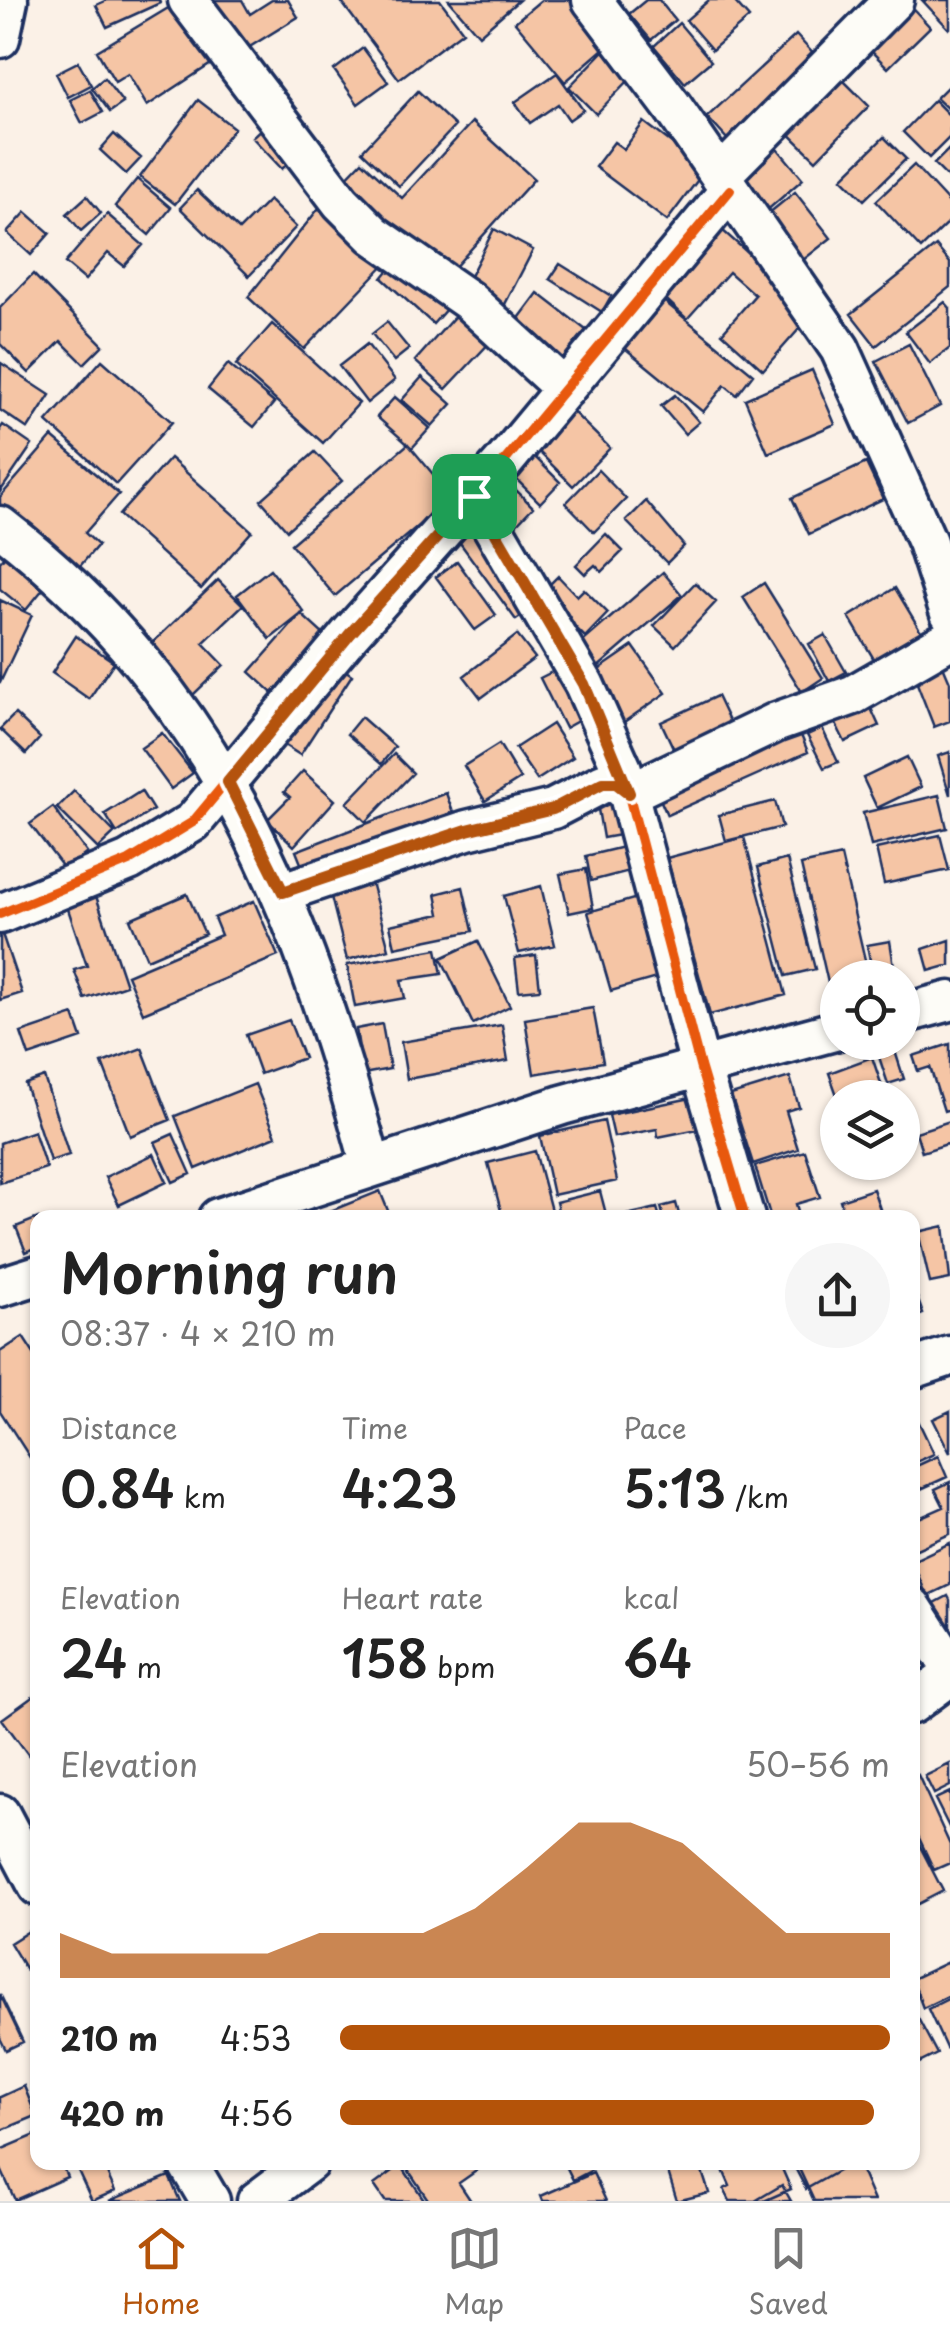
<!DOCTYPE html>
<html lang="en">
<head>
<meta charset="utf-8">
<style>
  :root { --surface:#fff; --page:#f6f6f6; --text:#222; --muted:#767676; --line:#e0e0e0; --accent:#b45309 }
  body { margin:0; font-family:"Playpen Sans",sans-serif; background:var(--page); color:var(--text); height:100vh; display:flex; flex-direction:column; font-size:38px; white-space:nowrap }
  * { box-sizing:border-box; margin:0 }
  p { font-size:32px; color:var(--muted) }
  .icon { flex:none; width:55px; height:55px; fill:none; stroke:currentColor; stroke-width:2; stroke-linecap:round; stroke-linejoin:round }
  .map { position:relative; flex:1; overflow:hidden }
  .panel { position:absolute; left:30px; top:1210px; width:890px; height:960px; display:flex; flex-direction:column; background:var(--surface); border-radius:20px; box-shadow:0 2px 8px #0004 }
  .panel>* { flex:none }
  .tools { position:absolute; left:820px; top:960px; display:grid; gap:20px }
  .tools a { display:grid; place-items:center; width:100px; height:100px; border-radius:50%; background:var(--surface); box-shadow:0 2px 8px #0004; font-size:50px }
  .pin { position:absolute; display:grid; place-items:center; width:85px; height:85px; color:#fff; margin:-42px; border-radius:20px; box-shadow:0 5px 15px #0006 }
  .round { display:grid; place-items:center; flex:none; width:105px; height:105px; border-radius:52px; background:var(--page) }
  .overview { display:flex; align-items:center; justify-content:space-between; height:170px; padding:0 30px }
  h1 { font-size:55px; font-weight:600; line-height:75px }
  .metrics { display:grid; grid-template-columns:repeat(3,1fr); gap:15px; height:170px; padding:10px 30px }
  .metrics div { display:grid; align-content:center }
  .metrics b { font-size:50px; font-weight:600 }
  .metrics small { font-size:28px; font-weight:400 }
  .metrics p { font-size:28px }
  .chart { height:280px; padding:20px 30px }
  .chart p { display:flex; justify-content:space-between }
  .chart svg { width:100%; height:180px; margin-top:10px; fill:var(--accent); opacity:.7 }
  ul { padding:0 30px; list-style:none; font-size:32px }
  li { display:grid; grid-template-columns:160px 120px 1fr; align-items:center; height:75px }
  li i { height:25px; border-radius:12px; background:var(--accent) }
  .menu { display:flex; justify-content:space-around; align-items:center; height:140px; border-top:2px solid var(--line); background:var(--surface); font-size:28px; color:var(--muted) }
  .menu a { display:grid; justify-items:center; gap:5px }
  .menu .selected { color:var(--accent) }
  .map>svg:first-child { display:block }
  .building { fill:#f5c5a5; stroke:#1b2f5e; stroke-width:2.5 }
  .lines { fill:none; stroke-linecap:round; stroke-linejoin:round }
  .minor-casing { stroke:#1b2f5e; stroke-width:45 }
  .minor { stroke:#fdfcf7; stroke-width:38 }
  .cycleway-casing { stroke:#fdfcf7; stroke-width:16 }
  .cycleway { stroke:#e8590c; stroke-width:10 }
  .route-casing { stroke:#fff; stroke-width:20 }
  .route { stroke:#b45309; stroke-width:12 }
</style>
</head>
<body>
<div class="map">
<svg width="950" height="2201" viewBox="0 0 950 2201">
  <rect width="100%" height="100%" fill="#fbf1e7"/>
  <filter id="ink" filterUnits="userSpaceOnUse"><feTurbulence type="fractalNoise" baseFrequency=".01" numOctaves="2"/><feDisplacementMap in="SourceGraphic" scale="20" xChannelSelector="R" yChannelSelector="G"/><feConvolveMatrix kernelMatrix="1 2 1 2 8 2 1 2 1" color-interpolation-filters="sRGB"/></filter>
  <g filter="url(#ink)">
    <path class="building" d="M107,0H159L160,3L107,27L96,5Z
      M211,0H242L250,14L272,0H288L298,17L243,51Z
      M340,0H440L463,31L399,79Z
      M449,0H519L479,35Z
      M541,0H573L610,43L565,82L515,22Z
      M646,0H659L675,20L651,40L629,14Z
      M709,0H733L749,18L712,50L686,20Z
      M905,0L930,27L888,68L861,41Z
      M922,0H950V28L949,29Z
      M175,4L211,64L147,106L128,74L115,82L97,51Z
      M679,23L711,61L685,83L654,46Z
      M796,35L817,58L728,140L707,117Z
      M363,48L388,82L358,104L334,70Z
      M604,51L631,78L596,114L569,87Z
      M78,62L91,85L68,97L56,73Z
      M832,69L869,106L816,160L778,123Z
      M557,73L583,110L569,120L558,104L530,123L515,102Z
      M104,78L123,103L110,112L92,88Z
      M950,84V111L936,98Z
      M90,90L103,112L82,123L70,100Z
      M418,91L455,126L399,186L362,151Z
      M198,100L234,128L175,204L140,177Z
      M934,100L950,116V137L929,158L903,132Z
      M472,122L534,179L444,279L340,184L362,161L402,198Z
      M644,122L706,169L667,221L595,167L614,142L624,149Z
      M267,123L297,155L282,169L252,137Z
      M114,134L141,158L126,174L100,150Z
      M768,137L803,179L764,213L728,171Z
      M884,137L906,159L864,200L842,178Z
      M950,148V180L934,164Z
      M914,165L950,204V221L921,249L876,201Z
      M137,179L171,208L149,235L115,206Z
      M197,190L239,230L269,200L296,227L249,276L180,208Z
      M795,192L831,238L798,264L763,218Z
      M87,196L101,213L81,231L67,214Z
      M319,208L389,260L304,349L248,297Z
      M26,212L50,233L31,255L7,233Z
      M107,214L143,245L124,266L108,253L85,280L65,263Z
      M712,221L814,312L763,370L722,333L755,295L729,272L687,319L654,288Z
      M494,229L533,250L503,308L464,288Z
      M936,246L950,263V287L876,346L851,314Z
      M396,261L447,308L433,324L382,278Z
      M560,264L611,296L602,312L550,279Z
      M33,274L103,345L84,364L61,341L29,373L0,344V308Z
      M538,293L586,330L562,362L514,325Z
      M654,293L753,374L737,395L725,385L703,412L615,340Z
      M945,302L950,308V348L930,364L906,332Z
      M462,308L494,338L446,389L415,361Z
      M387,322L409,349L394,361L372,334Z
      M272,324L359,403L323,443L236,365Z
      M367,344L395,380L367,403L339,366Z
      M909,344L940,406L908,423L876,361Z
      M102,360L172,422L116,484L47,422Z
      M1,363L50,395L28,429L0,410Z
      M228,364L274,403L254,427L208,389Z
      M812,370L835,424L768,453L745,399Z
      M422,377L452,404L432,426L402,400Z
      M675,395L699,422L685,434L661,406Z
      M395,397L430,428L412,448L377,417Z
      M565,404L610,448L573,486L528,441Z
      M3,425L32,445L0,492V429Z
      M52,437L119,494L85,533L98,545L74,573L0,509V497Z
      M408,444L452,497L335,596L291,544Z
      M315,452L342,481L287,530L261,500Z
      M532,454L560,482L540,503L511,474Z
      M170,458L252,531L201,589L119,515Z
      M866,463L883,499L809,534L792,498Z
      M598,470L626,499L594,532L566,503Z
      M499,473L533,507L512,529L478,494Z
      M646,501L684,546L667,563L626,521Z
      M471,524L532,609L516,620L455,536Z
      M606,534L623,551L602,572L595,565L585,574L576,565Z
      M9,551L48,583L26,610L0,589V562Z
      M457,561L496,615L475,630L436,577Z
      M270,569L304,612L270,639L237,595Z
      M663,572L682,595L597,668L578,646Z
      M558,576L577,596L584,589L608,613L585,637L541,593Z
      M218,580L243,605L203,643L224,665L192,696L147,648Z
      M695,583L716,602L675,646L654,626Z
      M764,583L823,678L802,692L743,597Z
      M895,588L922,633L875,661L849,617Z
      M0,600L32,615L0,683Z
      M301,614L324,635L273,693L250,672Z
      M517,635L535,658L481,698L464,676Z
      M825,635L846,672L829,681L809,644Z
      M76,636L114,662L89,699L52,673Z
      M633,646L666,693L624,722L591,675Z
      M939,656L950,682V721L934,727L911,668Z
      M333,662L352,675L300,755L281,743Z
      M568,664L592,713L565,728L540,678Z
      M865,695L879,726L845,742L830,712Z
      M717,696L735,734L679,760L661,722Z
      M15,714L40,738L26,754L0,729Z
      M361,717L395,747L381,764L347,734Z
      M552,724L573,757L537,780L515,748Z
      M798,728L808,752L667,815L656,790Z
      M822,728L838,762L824,768L807,735Z
      M162,733L193,773L171,789L141,748Z
      M499,744L520,779L485,801L464,766Z
      M950,752V795L938,756Z
      M394,754L413,773L366,822L347,803Z
      M907,757L921,787L877,808L863,778Z
      M303,771L335,800L294,846L267,820L290,797L284,792Z
      M618,789L625,834L603,838L595,792Z
      M74,791L115,833L98,849L57,808Z
      M141,791L153,810L117,833L105,814Z
      M446,793L455,818L306,876L296,851Z
      M939,795L947,828L871,846L863,813Z
      M775,801L782,827L726,841L719,815Z
      M53,807L87,853L65,870L30,824Z
      M940,835L949,870L884,884L876,849Z
      M744,837L786,995L710,1015L667,858Z
      M623,847L629,871L591,881L586,856Z
      M841,856L868,973L828,983L801,865Z
      M787,859L815,969L786,976L758,867Z
      M586,869L593,908L569,913L560,874Z
      M368,871L389,949L347,960L327,881Z
      M541,886L555,945L519,953L504,896Z
      M463,887L473,931L395,947L390,925L440,914L436,894Z
      M187,894L205,934L147,959L130,919Z
      M96,896L126,985L85,999L74,970L87,966L67,906Z
      M644,896L667,975L611,991L588,912Z
      M254,901L278,956L143,1013L127,975L221,935L214,918Z
      M0,928L22,993L0,1000Z
      M950,940V965L929,971L923,949Z
      M478,941L510,1006L473,1024L441,958Z
      M890,941L895,972L873,976L867,945Z
      M437,949L442,974L401,980L405,998L355,1007L347,965Z
      M536,955L540,989L519,991L515,958Z
      M593,1008L603,1062L534,1074L525,1019Z
      M74,1015L82,1038L29,1056L21,1033Z
      M289,1020L304,1058L260,1074L246,1035Z
      M382,1024L390,1069L363,1074L356,1029Z
      M502,1025L508,1061L407,1079L401,1042Z
      M950,1044V1109L944,1111L930,1067L918,1071L913,1056Z
      M142,1048L170,1120L130,1136L102,1063Z
      M894,1048L904,1079L888,1084L878,1054Z
      M872,1057L886,1098H838L829,1073Z
      M44,1077L69,1155L50,1161L25,1084Z
      M790,1077L799,1107L786,1111L798,1149L753,1164L731,1095Z
      M255,1084L276,1136L196,1169L175,1116Z
      M691,1098L698,1129L658,1137L657,1129L614,1137L609,1115Z
      M604,1121L617,1181L553,1195L540,1136Z
      M950,1121V1143L922,1152L916,1132Z
      M34,1131L46,1168L0,1183V1143Z
      M173,1134L191,1174L173,1182L155,1142Z
      M535,1151L553,1218H503L488,1163Z
      M805,1151L820,1197L796,1204L800,1218H771L755,1166Z
      M154,1154L167,1182L119,1205L105,1177Z
      M859,1162H887L862,1171Z
      M873,1189L882,1215L846,1218L840,1200Z
      M380,1191L391,1218H313Z
      M600,1191L607,1218H560L556,1202Z
      M676,1203L680,1218H664L661,1207Z
      M657,1208L660,1218H622V1216Z
      M38,1218V1247L26,1252L16,1227Z
      M944,1226L950,1279L930,1283L918,1232Z
      M912,1283L923,1314L912,1318Z
      M23,1337L38,1360V1470L0,1411V1352Z
      M912,1408L934,1454L912,1464Z
      M950,1411V1453L933,1419Z
      M938,1456L947,1477L912,1493V1468Z
      M950,1482V1534L912,1551V1521L944,1507L935,1489Z
      M950,1543V1585L927,1596L912,1561Z
      M948,1596L950,1600V1637L933,1604Z
      M38,1693V1768L2,1719Z
      M950,1764V1786L934,1794L925,1776Z
      M918,1775L950,1845V1863L934,1870L912,1823V1778Z
      M950,1792V1829L935,1799Z
      M912,1831L943,1891L912,1907Z
      M32,1929L38,1939V1990L10,1943Z
      M950,1961V1995L923,2008L912,1979Z
      M0,1994L23,2042L6,2050L0,2038Z
      M950,1998V2046L946,2048L928,2009Z
      M912,2007L937,2054L917,2064L912,2054Z
      M24,2086L36,2116L0,2131V2097Z
      M38,2134V2162H61L67,2177L15,2200L0,2167V2150Z
      M74,2162H102L115,2191L92,2201Z
      M403,2162H489L459,2183L471,2201H429Z
      M564,2162H588L592,2170L573,2180Z
      M665,2162H699L709,2193L677,2201Z
      M741,2162H779L791,2189L764,2201H730L724,2189L730,2186L723,2170Z
      M792,2162H854L806,2189Z
      M796,2162H857L874,2201H814Z
      M401,2165L425,2201H385L374,2185Z
      M593,2173L606,2201H543L541,2196Z
      M169,2176L180,2201H109Z
      M782,2185L791,2201H755Z"/>
    <g class="lines">
      <g class="minor-casing">
        <path id="minor" d="M188,0L341,202L374,235L468,300L565,389
          M592,0L672,106L840,349L927,542L950,613
          M0,38L8,0
          M720,176L894,0
          M474,495L584,684L622,769L700,1066L745,1218
          M0,526C220,696 300,906 371,1165
          M283,892L467,830L553,809L603,783H616L629,793L777,722L853,695L950,639
          M0,914L129,861L193,822L350,634L503,463L730,190
          M902,1014L950,1001
          M218,1218L562,1105L838,1030
          M0,1287L38,1275
          M912,1369L950,1356
          M912,1607L950,1666
          M912,1704L950,1676
          M0,1814L38,1886
          M187,2162L210,2201
          M257,2201L309,2162"/>
      </g>
      <use href="#minor" class="minor"/>
      <g class="cycleway-casing">
        <path id="cycleway" d="M474,495L584,684L622,769L700,1066L745,1218
          M0,914L129,861L193,822L350,634L503,463L730,190"/>
      </g>
      <use href="#cycleway" class="cycleway"/>
    </g>
  </g>
  <g class="lines" filter="url(#ink)">
    <g class="route-casing">
      <path id="route" d="M474,496L584,684L629,793L616,783H603L553,809L467,830L283,892L228,782L350,634Z"/>
    </g>
    <use href="#route" class="route"/>
  </g>
</svg>
<div class="tools">
<a><svg class="icon" aria-label="locate" viewBox="0 0 24 24"><circle cx="12" cy="12" r="6"/><path d="M12 2v4M12 18v4M2 12h4M18 12h4"/></svg></a>
<a><svg class="icon" aria-label="layers" viewBox="0 0 24 24"><path d="M12 4l9 5-9 5-9-5zM3 14l9 5 9-5"/></svg></a>
</div>
<div class="pin" style="left:474px;top:496px;background:#1e9e55"><svg class="icon" aria-label="arrive" viewBox="0 0 24 24"><path d="M6 21V4h12l-3 4 3 4H6"/></svg></div>
<section class="panel">
<div class="overview"><div><h1>Morning run</h1><p>08:37 · 4 × 210 m</p></div><a class="round"><svg class="icon" aria-label="share" viewBox="0 0 24 24"><path d="M12 15V3M7 8l5-5 5 5M5 13v7h14v-7"/></svg></a></div>
<div class="metrics">
<div><p>Distance</p><b>0.84<small> km</small></b></div>
<div><p>Time</p><b>4:23</b></div>
<div><p>Pace</p><b>5:13<small> /km</small></b></div>
</div>
<div class="metrics">
<div><p>Elevation</p><b>24<small> m</small></b></div>
<div><p>Heart rate</p><b>158<small> bpm</small></b></div>
<div><p>kcal</p><b>64</b></div>
</div>
<div class="chart"><p><span>Elevation</span>50–56 m</p>
<svg viewBox="0 0 160 44" preserveAspectRatio="none"><path d="M0 44V33L10 38L20 38L30 38L40 38L50 33L60 33L70 33L80 27L90 17L100 6L110 6L120 11L130 22L140 33L150 33L160 33V44z"/></svg>
</div>
<ul>
<li><b>210 m</b>4:53<i style="width:100%"></i></li>
<li><b>420 m</b>4:56<i style="width:97%"></i></li>
</ul>
</section>
</div>
<nav class="menu">
<a class="selected"><svg class="icon" aria-label="home" viewBox="0 0 24 24"><path d="M3 11l9-7 9 7M6 9v11h12V9"/></svg>Home</a>
<a><svg class="icon" aria-label="map" viewBox="0 0 24 24"><path d="M3 6l6-2 6 2 6-2v14l-6 2-6-2-6 2zM9 4v14M15 6v14"/></svg>Map</a>
<a><svg class="icon" aria-label="saved" viewBox="0 0 24 24"><path d="M7 4h10v16l-5-4-5 4z"/></svg>Saved</a>
</nav>
</body>
</html>
